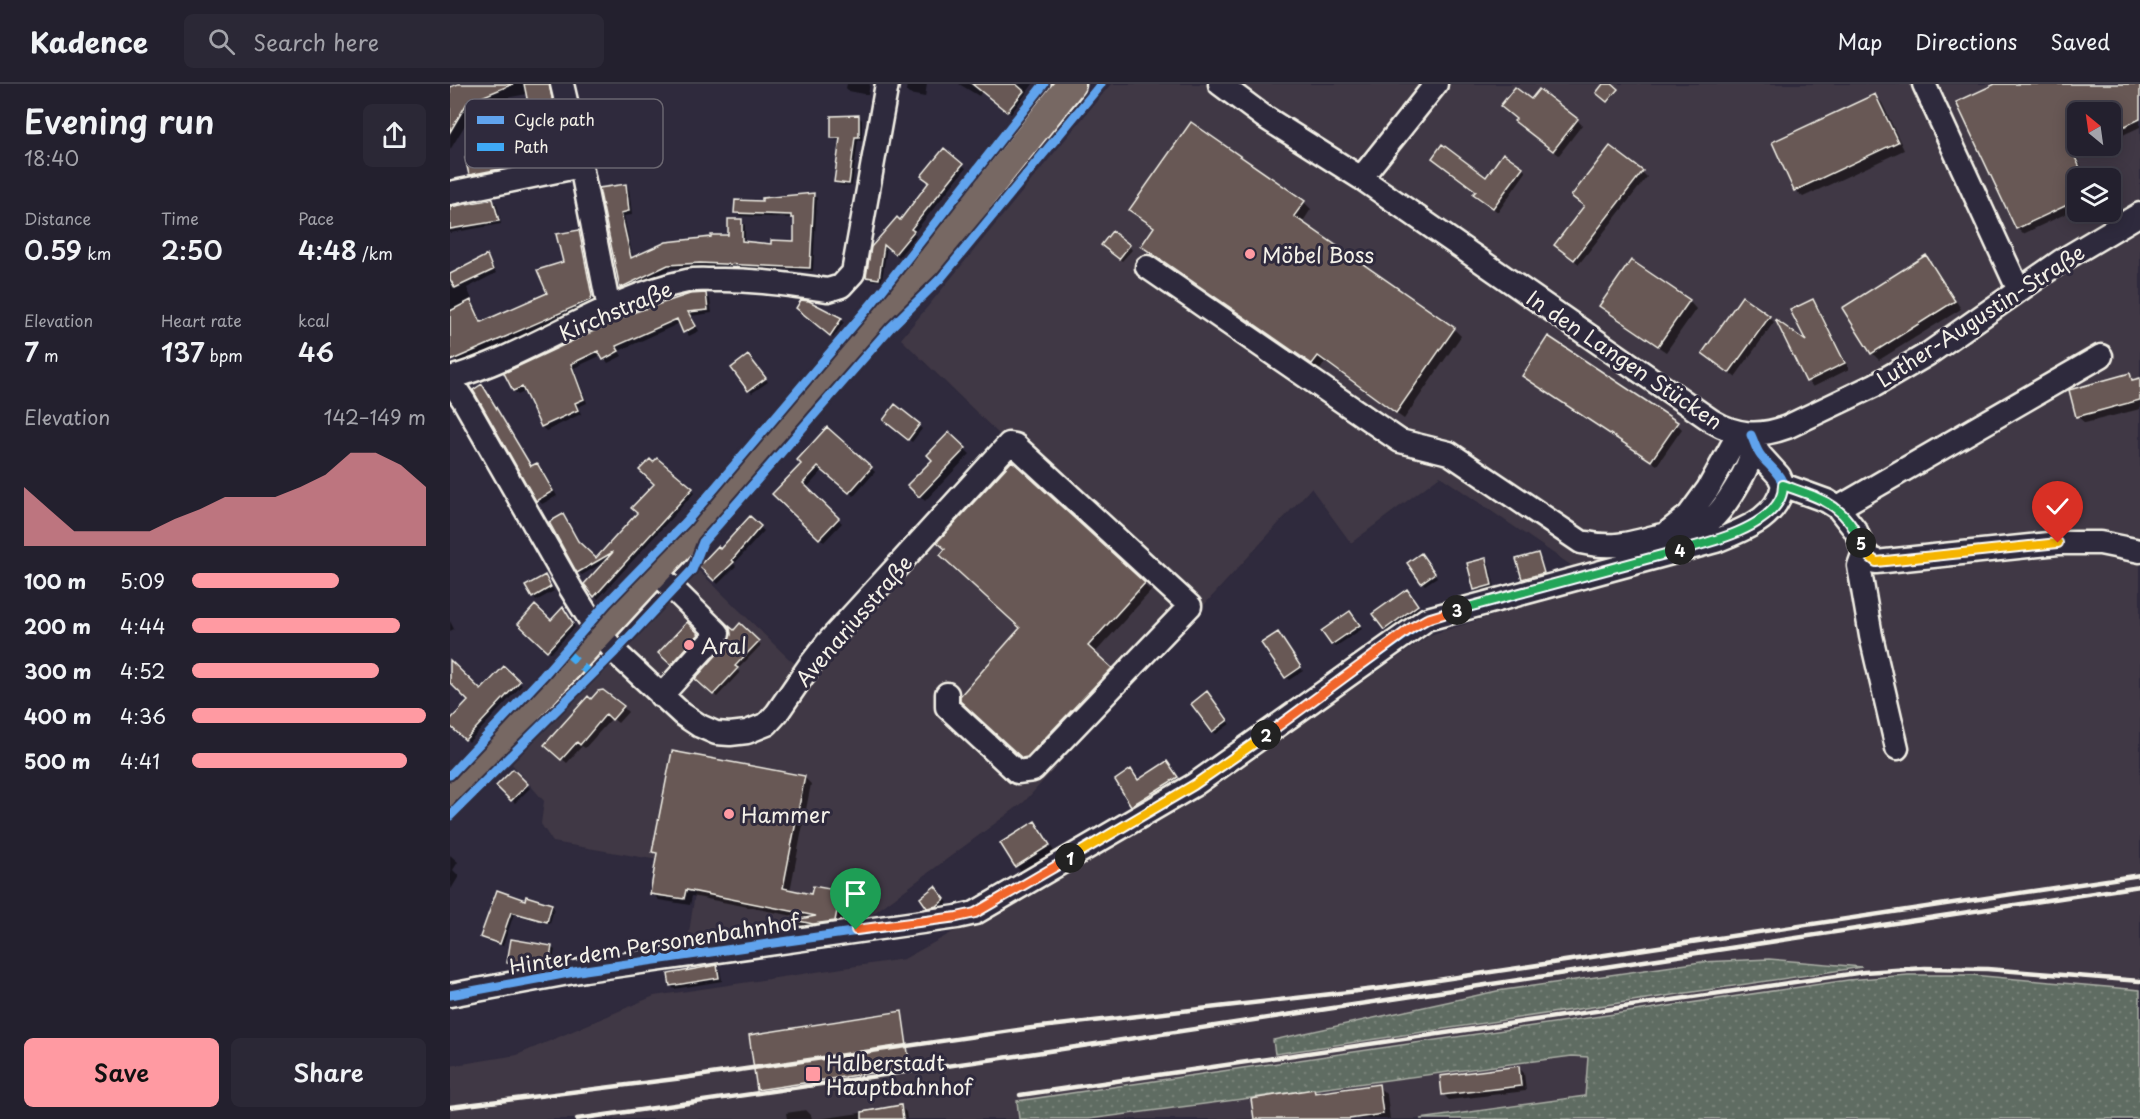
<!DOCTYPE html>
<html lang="en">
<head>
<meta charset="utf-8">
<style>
  :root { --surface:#23202e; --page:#2b2836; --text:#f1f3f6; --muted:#a3a3aa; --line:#403e4a; --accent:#ff9aa2 }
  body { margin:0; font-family:"Playpen Sans",sans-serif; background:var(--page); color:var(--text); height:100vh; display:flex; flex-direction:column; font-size:22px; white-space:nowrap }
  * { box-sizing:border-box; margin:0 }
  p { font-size:20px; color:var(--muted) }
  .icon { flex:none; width:33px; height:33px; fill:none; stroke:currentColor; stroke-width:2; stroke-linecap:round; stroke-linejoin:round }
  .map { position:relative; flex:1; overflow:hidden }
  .panel { display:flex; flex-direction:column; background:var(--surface); width:450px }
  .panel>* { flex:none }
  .needle { width:39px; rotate:331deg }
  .fabs { position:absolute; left:1617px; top:18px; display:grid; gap:12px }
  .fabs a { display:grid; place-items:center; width:54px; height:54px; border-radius:9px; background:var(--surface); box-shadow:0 3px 15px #0003,0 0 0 2px var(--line); font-size:30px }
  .pin { position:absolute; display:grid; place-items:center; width:51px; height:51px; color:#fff; margin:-62px -26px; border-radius:50% 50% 50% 0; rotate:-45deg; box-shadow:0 0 6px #0007 }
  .pin .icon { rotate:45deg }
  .km { position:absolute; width:30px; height:30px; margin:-15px; border-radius:50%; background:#222; color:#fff; font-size:16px; line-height:30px; text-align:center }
  .round { display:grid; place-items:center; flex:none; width:63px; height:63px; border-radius:9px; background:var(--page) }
  .summary { display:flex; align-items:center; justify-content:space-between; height:102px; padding:0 24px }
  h1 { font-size:33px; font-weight:600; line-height:45px }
  .stats { display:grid; grid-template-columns:repeat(3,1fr); gap:9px; height:102px; padding:6px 24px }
  .stats div { display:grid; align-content:center }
  .stats b { font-size:26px; font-weight:600 }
  .stats small { font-size:16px; font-weight:400 }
  .stats p { font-size:16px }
  .chart { height:168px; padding:12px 24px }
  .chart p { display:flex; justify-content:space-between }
  .chart svg { width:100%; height:108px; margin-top:6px; fill:var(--accent); opacity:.7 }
  .cta { display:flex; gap:12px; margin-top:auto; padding:12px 24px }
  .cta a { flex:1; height:69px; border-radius:9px; background:var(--accent); color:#111; font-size:24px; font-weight:600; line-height:69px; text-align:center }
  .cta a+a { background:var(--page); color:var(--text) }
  ul { padding:0 24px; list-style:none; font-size:20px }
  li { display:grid; grid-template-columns:96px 72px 1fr; align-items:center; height:45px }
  li i { height:15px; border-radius:8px; background:var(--accent) }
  header { display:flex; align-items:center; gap:36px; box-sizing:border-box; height:84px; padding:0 30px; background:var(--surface); border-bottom:2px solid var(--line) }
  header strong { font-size:28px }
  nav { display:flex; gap:33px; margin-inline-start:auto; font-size:21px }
  .search { width:420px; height:54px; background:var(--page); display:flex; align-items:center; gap:15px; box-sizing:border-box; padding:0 21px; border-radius:9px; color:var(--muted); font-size:22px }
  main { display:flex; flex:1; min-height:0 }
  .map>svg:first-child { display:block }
  .built { fill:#403844; fill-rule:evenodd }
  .green { fill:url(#green-dots); stroke:#aaaea5; stroke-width:1.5 }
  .shadow { fill:#0007 }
  .building { fill:#675955; stroke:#f4f1e8; stroke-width:1.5 }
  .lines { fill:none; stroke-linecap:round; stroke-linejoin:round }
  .minor-casing { stroke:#f4f1e8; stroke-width:27 }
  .major-casing { stroke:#f4f1e8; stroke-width:33 }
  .minor { stroke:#2f2a3d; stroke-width:22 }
  .major { stroke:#776864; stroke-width:28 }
  .rail { stroke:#f4f1e8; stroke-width:4.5 }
  .quiet { stroke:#3fa9f5; stroke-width:8; stroke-dasharray:15 8; stroke-linecap:butt }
  .cycleway-casing { stroke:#2f2a3d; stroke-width:13 }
  .cycleway { stroke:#60a3ed; stroke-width:9 }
  .split-1-casing { stroke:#fff; stroke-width:12 }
  .split-2-casing { stroke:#fff; stroke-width:12 }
  .split-3-casing { stroke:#fff; stroke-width:12 }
  .split-4-casing { stroke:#fff; stroke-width:12 }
  .split-5-casing { stroke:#fff; stroke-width:12 }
  .split-6-casing { stroke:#fff; stroke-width:12 }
  .split-1 { stroke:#f0652b; stroke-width:8 }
  .split-2 { stroke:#f5b400; stroke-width:8 }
  .split-3 { stroke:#f0652b; stroke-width:8 }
  .split-4 { stroke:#22a559; stroke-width:8 }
  .split-5 { stroke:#22a559; stroke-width:8 }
  .split-6 { stroke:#f5b400; stroke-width:8 }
  .poi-dot { fill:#ff9aa2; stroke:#2f2a3d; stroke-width:2 }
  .labels { text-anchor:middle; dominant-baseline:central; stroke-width:6; stroke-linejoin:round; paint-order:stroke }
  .poi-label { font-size:21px; fill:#f4f1e8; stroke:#2f2a3d; text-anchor:start }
  .street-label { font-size:21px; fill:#f4f1e8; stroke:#2f2a3d }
  .key { fill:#2f2a3d; stroke:#6a6670; stroke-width:1.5 }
  .key-label { font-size:16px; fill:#f4f1e8 }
</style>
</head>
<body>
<header>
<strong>Kadence</strong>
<div class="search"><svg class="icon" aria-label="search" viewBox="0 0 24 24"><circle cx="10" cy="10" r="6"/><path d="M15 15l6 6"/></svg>Search here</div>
<nav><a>Map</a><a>Directions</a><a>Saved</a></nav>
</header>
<main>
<section class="panel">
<div class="summary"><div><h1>Evening run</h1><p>18:40</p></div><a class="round"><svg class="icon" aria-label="share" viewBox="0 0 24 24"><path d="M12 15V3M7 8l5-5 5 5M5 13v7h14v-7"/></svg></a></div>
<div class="stats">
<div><p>Distance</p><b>0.59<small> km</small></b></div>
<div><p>Time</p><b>2:50</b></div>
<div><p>Pace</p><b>4:48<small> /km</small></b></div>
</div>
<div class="stats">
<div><p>Elevation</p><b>7<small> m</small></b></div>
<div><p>Heart rate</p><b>137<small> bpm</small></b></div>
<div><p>kcal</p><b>46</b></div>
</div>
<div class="chart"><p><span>Elevation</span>142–149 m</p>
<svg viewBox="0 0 160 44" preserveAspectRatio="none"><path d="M0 44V20L10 29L20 38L30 38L40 38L50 38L60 33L70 29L80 24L90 24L100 24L110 20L120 15L130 6L140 6L150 11L160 20V44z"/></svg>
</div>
<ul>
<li><b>100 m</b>5:09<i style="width:63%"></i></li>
<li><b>200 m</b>4:44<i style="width:89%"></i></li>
<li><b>300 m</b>4:52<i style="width:80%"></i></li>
<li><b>400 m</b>4:36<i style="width:100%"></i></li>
<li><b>500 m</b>4:41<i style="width:92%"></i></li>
</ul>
<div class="cta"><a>Save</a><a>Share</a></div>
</section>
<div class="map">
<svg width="1690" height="1035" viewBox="0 0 1690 1035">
  <defs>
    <pattern id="green-dots" width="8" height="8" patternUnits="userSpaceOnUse" patternTransform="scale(1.5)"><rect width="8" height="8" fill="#5f6c62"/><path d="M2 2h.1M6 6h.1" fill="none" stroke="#778178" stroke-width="1.8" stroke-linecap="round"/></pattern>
  </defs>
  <rect width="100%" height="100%" fill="#2f2a3d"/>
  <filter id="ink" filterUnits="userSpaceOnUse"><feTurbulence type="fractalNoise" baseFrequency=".0167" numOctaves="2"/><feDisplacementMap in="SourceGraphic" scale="12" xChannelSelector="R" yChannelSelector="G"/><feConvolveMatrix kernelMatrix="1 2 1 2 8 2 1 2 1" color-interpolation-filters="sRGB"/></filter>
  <g filter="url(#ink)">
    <path class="built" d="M661,0H1690V1035H0V982L67,971L204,912L454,875L687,747L803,674L980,551L1147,499L990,392L901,459L861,404L574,718L409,840L237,862L249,783L103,758L91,740L94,717L62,680L247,485L338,574L364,595L394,548L552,353L451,255ZM1628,28H1660V62H1628ZM1628,94H1660V128H1628Z"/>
    <path class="green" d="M1319,875L1412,883L825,970L823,956L1047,907L1251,878Z
      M1458,891H1522L1690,906V1035H970L1135,1012L1138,973L1122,972L639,1035H569L567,1017L1398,896Z"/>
    <path class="shadow" d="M12,0H106L121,79L28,98L20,91L87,59L77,10L51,15L24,26L0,66V7Z
      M397,0H420L418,11L399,7L396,4Z
      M457,0H477L475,13L459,10L456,7Z
      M509,0H583L561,30L532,7L529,12Z
      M1155,0H1159L1168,7L1159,18L1148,8Z
      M1548,0H1690V43L1660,57V28H1628V62H1650L1627,73L1637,94H1628V124L1573,150L1567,144Z
      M1425,12L1432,19L1454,66L1353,113L1345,106Z
      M1082,17L1127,36L1132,41L1109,71L1071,42Z
      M409,33L412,36V56H408L402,102L389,101L385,97L391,56H386L383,53Z
      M495,66L516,84L464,149L466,152L449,173L437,162L432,197L420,196L417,192L423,164L450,138L480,98Z
      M1072,84L1076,88L1048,128L1030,115L1036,95Z
      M1192,88L1197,93L1129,180L1111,166Z
      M175,102L179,105L182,131L174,132L183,175L279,153L291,137L295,141V159L322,161L345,159L346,136L343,134L290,132L286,128L363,111L367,114L363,187L274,182L222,184L174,207L171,204L151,105Z
      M43,117L47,120L51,140L0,149V125Z
      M854,118L861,125L852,139L1004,245L1011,252L954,335L875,278L870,286L700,169L693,161L705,145L681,126Z
      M129,147L132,151L145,216L143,219L39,266L9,278L5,277L0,271V192L37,173L40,177L46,189L17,204L33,240L99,210L115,179Z
      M679,162L682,166L672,177L656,164Z
      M1476,173L1483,180L1511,225L1429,276L1422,269Z
      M256,211L260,215L262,229L241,232L249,247L239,252L230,239L169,267L172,272L158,279L152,271L124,284L137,319L128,323L131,330L96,347L92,343L76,307L68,311L64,307L56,289Z
      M1239,217L1246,225L1216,268L1158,229L1151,222Z
      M1362,217L1368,222L1399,285L1363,303L1358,297L1329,240L1360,262Z
      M348,224L391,235L394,238L383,254Z
      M1319,233L1324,238L1285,293L1259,274Z
      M302,276L318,298L302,309L299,306Z
      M1679,291L1685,297L1690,296V325L1635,339L1627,332Z
      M1079,297L1227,340L1232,345L1207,381Z
      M32,302L82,383L87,381L92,385L107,412L92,420L88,416Z
      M446,322L472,345L462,358L438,339Z
      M499,350L520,370L475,417L459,401L484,376Z
      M562,379L701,507L644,570L668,592L580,680L520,624L572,544Z
      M353,380L421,384L425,388L404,412L373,386L356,405L392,439L374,458L324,410Z
      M241,405L245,408L148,515L136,500L156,477L132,491L128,488L130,461L146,476Z
      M300,434L314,447L284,480L286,482L268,500L251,482L270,467Z
      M1087,470L1090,474L1096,492L1077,498L1073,495Z
      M974,474L987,493L975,501L972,498Z
      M1035,476L1039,479L1045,504L1028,509L1025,505Z
      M95,493L104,507L86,517L77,503Z
      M960,511L970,525L938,548L935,545Z
      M116,528L125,543L101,569L70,540L101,538Z
      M903,532L912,545L885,563L882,560Z
      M0,537L4,545L0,547Z
      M237,540L249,552L223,581L210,569Z
      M290,541L311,561L287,586L290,588L267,613L247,595L280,558L284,548Z
      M831,553L853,587L839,596L836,593Z
      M0,578L31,608L54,584L72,601L19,658L2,642L20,617L0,597Z
      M760,613L780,640L766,650L763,647Z
      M141,617L173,623L178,628L168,639L162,634L135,664L132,662L117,679L101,665Z
      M720,682L730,697L685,725L682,721L688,697Z
      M63,687L80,704L65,719L48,702Z
      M354,693L361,700L340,807L363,812L391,809L397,815L392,843L370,846L353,843L347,837L359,835L242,812L240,821L209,816L202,809L208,772L204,768Z
      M585,739L604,767L571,787L566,782Z
      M0,771L8,778L3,786L9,792L0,807Z
      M488,807L498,819L490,825L482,826L478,823Z
      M48,808L76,818L101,821L104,824L100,840L64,830L53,862L35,856L32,853Z
      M312,843L316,850L274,856L271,853Z
      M101,863L105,866L102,882L83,885L62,882L59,879Z
      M267,882L270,886L272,897L224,905L221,902Z
      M452,930L460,984L308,1005Z
      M1069,984L1074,989L1076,1007L999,1016L994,1011Z
      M928,1002L937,1011L940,1035H806L864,1007L868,1011Z
      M451,1023L456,1028L457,1035H369Z
      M356,1026L361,1031L362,1035H337L336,1029Z"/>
    <path class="building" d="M8,0H63L17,19L0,48V3Z
      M74,0H99L115,72L19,91L15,73L86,58Z
      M522,0H566L574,7L557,28Z
      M1153,0H1162L1168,5L1157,18L1146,9Z
      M1545,0H1690V35L1660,49V28H1628V65L1622,67L1635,94H1628V116L1566,145L1506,18Z
      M1065,3L1081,15L1089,5L1128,35L1103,67L1064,37L1066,35L1050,22Z
      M1425,10L1448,58L1344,107L1322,58Z
      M409,31V53H405L399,100L384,98L390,54H381V32Z
      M741,38L855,117L844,132L1005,244L946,329L868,272L862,280L691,162L704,143L679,126Z
      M992,60L1036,93L1053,69L1073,83L1043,124L1023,110L1026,107L982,74Z
      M1160,62L1193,87L1124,176L1104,161L1134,122L1121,112Z
      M494,64L513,80L461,145L464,147L445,170L434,161L429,195L416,193L421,163L447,133L450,136L479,98L471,92Z
      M176,100L179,127L171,129L181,174L216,158L261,153V151H278V135H292V157L321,160V156L344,157V134H341V131L284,129L285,116L312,117V114L364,109L360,184L250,179L218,181L170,204L149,104Z
      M43,115L49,137L0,145V123Z
      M129,146L142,212L140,216L0,277V227L21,216L31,238L97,209L87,186L113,178L106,150Z
      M662,147L680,161L669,175L651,161Z
      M37,171L43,186L5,204L0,195V190Z
      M1476,171L1505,217L1421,270L1392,224Z
      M1181,176L1240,216L1208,262L1149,222Z
      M256,209L258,226L238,228L246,242L233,249L227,235L166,262L169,267L153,276L148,267L121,280L134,315L125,319L128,326L91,343L72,303L63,307L54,289L182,229L240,210Z
      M1292,212L1320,232L1279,289L1252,269Z
      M1363,215L1395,279L1356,298L1325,235L1356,257L1340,226Z
      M351,216L359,217L392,234L380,252L346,224Z
      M1098,252L1228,338L1201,377L1072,292Z
      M298,271L316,294L298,307L281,284Z
      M1680,289L1682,296L1690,294V316L1626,333L1619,306Z
      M32,300L81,382L87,379L103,407L86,417L23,306Z
      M445,320L470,340L458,356L433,336Z
      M377,343L422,383L399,409L368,383L353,399L389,434L369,455L322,410L351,380L347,376Z
      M499,348L516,364L469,413L457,401L482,376L477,371Z
      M207,374L243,404L144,513L134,500L163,468L127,489L99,438L113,430L128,457L146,474L187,429L181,424L204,400L189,386L200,375L203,378Z
      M562,377L695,499L638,562L662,584L577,673L572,674L510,617V612L570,544L490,471L495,465L487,458Z
      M300,432L311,442L282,476L284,478L264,497L249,482L268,462L270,465Z
      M971,469L985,489L971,499L957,479Z
      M1088,469L1094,489L1072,495L1066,475Z
      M1036,474L1042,501L1024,506L1017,479Z
      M95,491L101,503L82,514L75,502Z
      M957,505L968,521L934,546L922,530Z
      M85,521L101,536L113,523L123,539L97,567L68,540Z
      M900,527L910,541L881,561L871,547Z
      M237,538L249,550L221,581L208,569Z
      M290,539L309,557L285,582L288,584L263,611L245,595L278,558L281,551L279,542L284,546Z
      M828,548L851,583L835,594L811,559Z
      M0,576L31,606L54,582L70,597L15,656L0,642V636L18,617L0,599Z
      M153,606L174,622L162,636L156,630L130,661L127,658L111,676L94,661L138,612L141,615L148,607Z
      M757,607L778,636L762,648L741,620Z
      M222,667L355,692L333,804L361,810L363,802L391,807L385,837L363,840L344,836L366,832L236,806L234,815L200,810L207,769L202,768Z
      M717,677L728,693L681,722L665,696L681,685L688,696Z
      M63,685L78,700L61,717L46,702Z
      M585,737L600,761L565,783L550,759Z
      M485,802L495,815L487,822L477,824L470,814Z
      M47,806L75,816L76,812L102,820L97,838L61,828L50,860L30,853Z
      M312,841L313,847L269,853L268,849Z
      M61,855L102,862L99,879L79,883L57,879Z
      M267,881L269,894L220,902L218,890Z
      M452,927L460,983L307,1006L299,951Z
      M1069,982L1071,1002L992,1011L990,992Z
      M929,1000L933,1030L899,1035H804L801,1015L864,1005L865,1009Z
      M451,1021L453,1035H412V1028Z"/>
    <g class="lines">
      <g class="minor-casing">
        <path id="minor" d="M112,0L131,82L159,225
          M770,0L813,32L911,94L1262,337C1287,352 1310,353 1337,343L1425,301L1478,270L1611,177L1690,130
          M1474,0L1564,196L1571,205
          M911,94L986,0
          M0,109L131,82
          M697,183L950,357L999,369L1131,458C1162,465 1179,460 1208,452C1226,448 1246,448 1261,436C1274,425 1299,386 1301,369C1302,363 1301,357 1301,351
          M0,294C82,271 154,214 237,197C246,195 255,196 264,196C303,195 340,201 378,206L391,202L403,189L437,0
          M0,296L14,317L121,505L141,537L165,568L232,630L250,642L266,649L280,650L297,648L317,640L327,629L360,581L377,559L559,360L565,361L740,522L583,686L567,688L497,623V610
          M1302,352L1309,370L1329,392L1333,401L1377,417L1388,424L1651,272
          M1388,424L1406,447L1414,468L1409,482L1421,552L1447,664
          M1219,447L1239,431L1258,405L1289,349
          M1414,468L1426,478L1608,459H1650L1690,467
          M205,487L268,549L211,612
          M0,911L135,886L507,833L525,829L744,701L977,535L1266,457C1294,445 1327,435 1333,401"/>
      </g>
      <g class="major-casing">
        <path id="major" d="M0,710L294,392L462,200L621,0"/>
      </g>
      <use href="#minor" class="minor"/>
      <use href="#major" class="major"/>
      <path class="rail" d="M570,1011L1414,888L1475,884L1537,885L1690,897
        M0,1023L233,994L582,944L934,904L1690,791
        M127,1035L566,972L1690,802"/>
      <path class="quiet" d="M115,567L141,591"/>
      <g class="cycleway-casing">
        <path id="cycleway" d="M0,691L93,592L157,519L236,438L423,218L594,0
          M0,732L165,568L242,486L253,458L440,244L491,194L651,0
          M0,911L135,886L507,833L525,829L744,701L977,535L1266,457C1285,449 1338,429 1333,401C1331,390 1317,380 1311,372C1306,366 1304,357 1301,351"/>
      </g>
      <use href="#cycleway" class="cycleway"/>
    </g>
  </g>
  <g class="lines" filter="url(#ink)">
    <g class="split-1-casing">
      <path id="split-1" d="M406,846L507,833L525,829L620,774"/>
    </g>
    <g class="split-2-casing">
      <path id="split-2" d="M620,774L744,701L816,651"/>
    </g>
    <g class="split-3-casing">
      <path id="split-3" d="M816,651L961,544L977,535L1007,526"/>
    </g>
    <g class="split-4-casing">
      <path id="split-4" d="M1007,526L1230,466"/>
    </g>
    <g class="split-5-casing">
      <path id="split-5" d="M1230,466C1261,458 1315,445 1330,415C1332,411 1333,405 1333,401C1371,415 1394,419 1411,459"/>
    </g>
    <g class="split-6-casing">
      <path id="split-6" d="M1411,459L1414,468L1426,478L1608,459"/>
    </g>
    <use href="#split-1" class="split-1"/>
    <use href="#split-2" class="split-2"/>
    <use href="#split-3" class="split-3"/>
    <use href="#split-4" class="split-4"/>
    <use href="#split-5" class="split-5"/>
    <use href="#split-6" class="split-6"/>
  </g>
  <g class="poi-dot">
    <circle cx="800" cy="170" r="6"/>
    <circle cx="239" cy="561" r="6"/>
    <circle cx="279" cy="730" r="6"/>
    <rect x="355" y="982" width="16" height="16" rx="3"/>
  </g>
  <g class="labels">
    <g class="poi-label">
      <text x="812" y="170">Möbel Boss</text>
      <text x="251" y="561">Aral</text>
      <text x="291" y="730">Hammer</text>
      <text x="376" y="978">Halberstadt<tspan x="376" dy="24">Hauptbahnhof</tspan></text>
    </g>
    <g class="street-label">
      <text transform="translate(165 226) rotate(-23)">Kirchstraße</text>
      <text transform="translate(1530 231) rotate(-33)">Luther-Augustin-Straße</text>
      <text transform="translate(1175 275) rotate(34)">In den Langen Stücken</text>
      <text transform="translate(403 536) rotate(-49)">Avenariusstraße</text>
      <text transform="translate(204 859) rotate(-9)">Hinter dem Personenbahnhof</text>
    </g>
  </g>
  <rect x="15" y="15" width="198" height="69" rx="9" class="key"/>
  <rect x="27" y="32" width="27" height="8" fill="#60a3ed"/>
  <rect x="27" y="59" width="27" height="8" fill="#3fa9f5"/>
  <g class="key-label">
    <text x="64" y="42">Cycle path</text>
    <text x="64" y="69">Path</text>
  </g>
</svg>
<div class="fabs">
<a><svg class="needle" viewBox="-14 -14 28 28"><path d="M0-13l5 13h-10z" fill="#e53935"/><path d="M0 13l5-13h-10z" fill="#a3a3aa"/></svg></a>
<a><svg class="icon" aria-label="layers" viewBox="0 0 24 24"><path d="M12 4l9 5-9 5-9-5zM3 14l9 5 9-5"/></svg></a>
</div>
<div class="pin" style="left:406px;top:846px;background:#1e9e55"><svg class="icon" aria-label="arrive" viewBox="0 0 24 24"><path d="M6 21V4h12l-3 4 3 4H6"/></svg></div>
<div class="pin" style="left:1608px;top:459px;background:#d93025"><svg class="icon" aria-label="check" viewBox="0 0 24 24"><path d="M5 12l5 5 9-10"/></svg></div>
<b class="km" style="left:620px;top:774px">1</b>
<b class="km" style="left:816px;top:651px">2</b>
<b class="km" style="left:1007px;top:526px">3</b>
<b class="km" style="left:1230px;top:466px">4</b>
<b class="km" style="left:1411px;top:459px">5</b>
</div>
</main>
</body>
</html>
